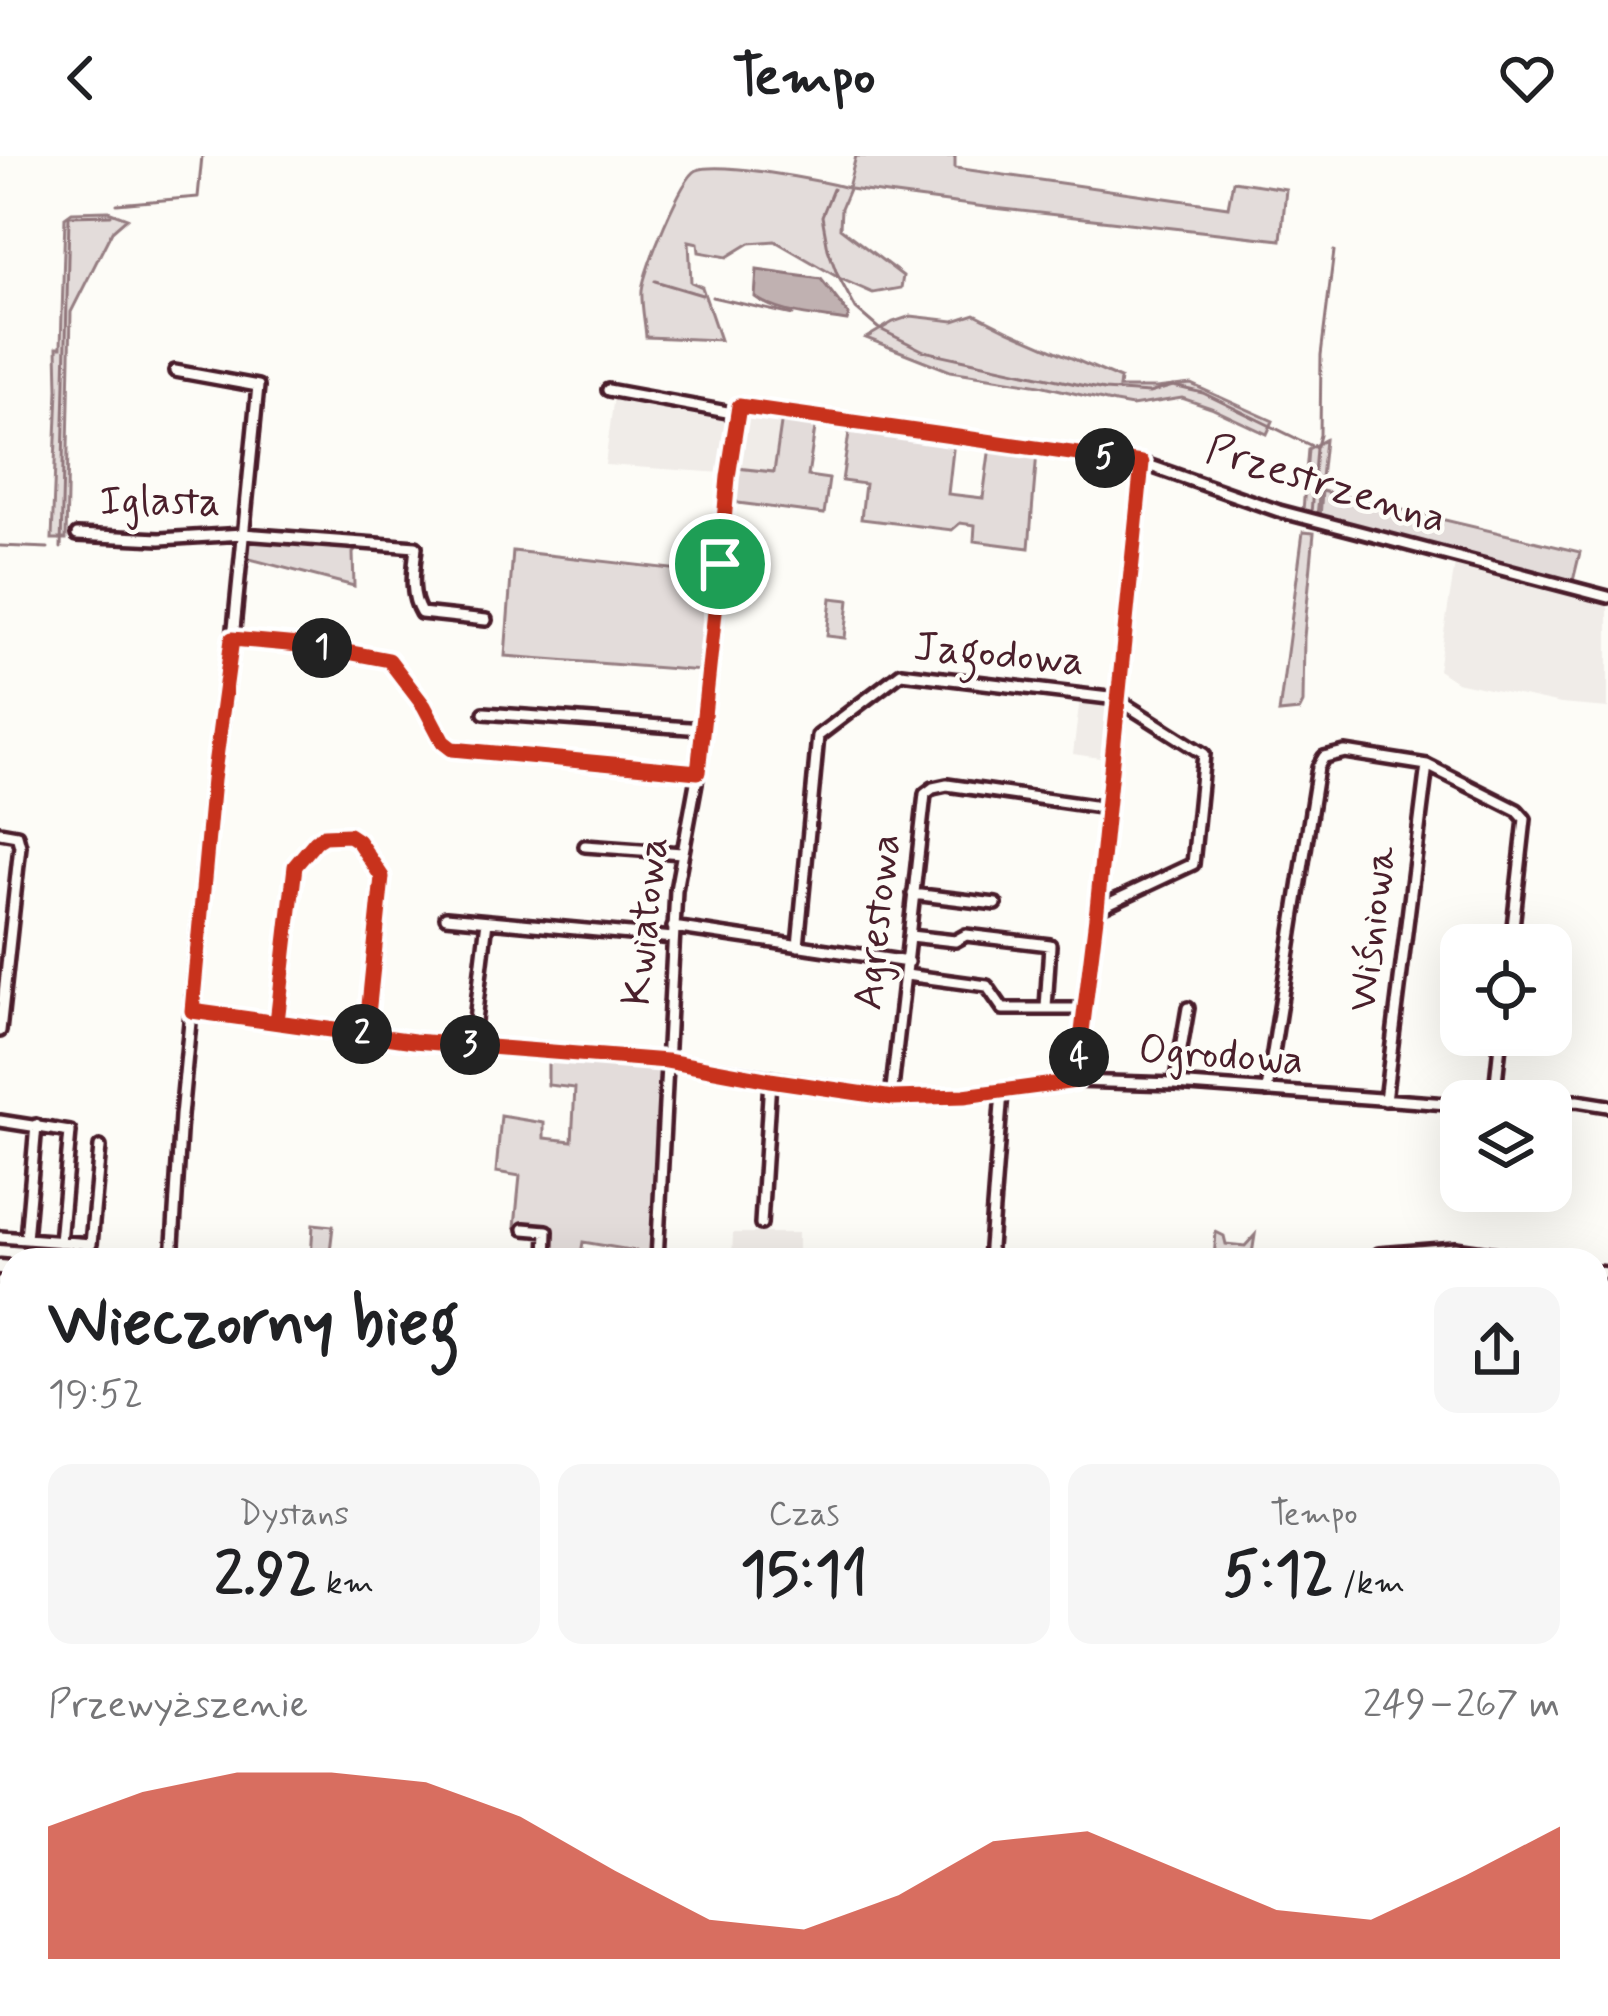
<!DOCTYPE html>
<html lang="pl">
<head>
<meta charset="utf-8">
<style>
  :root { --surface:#fff; --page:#f6f6f6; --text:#202124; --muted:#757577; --accent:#c8321e }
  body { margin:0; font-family:Mynerve,sans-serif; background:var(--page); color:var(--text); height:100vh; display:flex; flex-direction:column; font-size:45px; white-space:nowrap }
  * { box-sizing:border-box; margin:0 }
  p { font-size:39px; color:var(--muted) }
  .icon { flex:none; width:66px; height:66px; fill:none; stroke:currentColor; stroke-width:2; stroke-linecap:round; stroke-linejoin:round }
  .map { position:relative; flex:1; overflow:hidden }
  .panel { position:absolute; left:0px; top:1092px; width:1608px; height:768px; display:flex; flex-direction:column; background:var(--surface); border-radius:36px 36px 0 0; box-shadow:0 12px 48px #0002 }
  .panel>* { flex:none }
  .fabs { position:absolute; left:1440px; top:768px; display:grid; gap:24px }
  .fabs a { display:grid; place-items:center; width:132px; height:132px; border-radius:24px; background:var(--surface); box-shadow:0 12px 48px #0002; font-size:60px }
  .pin { position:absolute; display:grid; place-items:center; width:102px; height:102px; color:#fff; margin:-51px; border:6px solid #fff; border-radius:50%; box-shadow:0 3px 12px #0007 }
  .km { position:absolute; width:60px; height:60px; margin:-30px; border-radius:50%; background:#222; color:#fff; font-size:33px; line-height:60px; text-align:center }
  .round { display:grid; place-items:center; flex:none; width:126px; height:126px; border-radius:24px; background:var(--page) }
  .overview { display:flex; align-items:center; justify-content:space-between; height:204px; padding:0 48px }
  h1 { font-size:66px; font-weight:700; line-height:90px }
  .stats { display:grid; grid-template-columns:repeat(3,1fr); gap:18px; height:204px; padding:12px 48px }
  .stats div { display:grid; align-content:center; border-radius:24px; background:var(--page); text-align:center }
  .stats b { font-size:60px; font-weight:700 }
  .stats small { font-size:33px; font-weight:400 }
  .stats p { font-size:33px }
  .chart { height:336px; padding:24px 48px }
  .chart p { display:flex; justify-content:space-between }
  .chart svg { width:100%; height:216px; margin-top:12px; fill:var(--accent); opacity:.7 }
  header { display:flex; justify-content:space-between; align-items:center; height:156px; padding:0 48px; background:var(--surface); font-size:54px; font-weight:700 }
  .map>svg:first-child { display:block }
  .built { fill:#f0ece8 }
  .green { fill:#e3dcda; stroke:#967e82; stroke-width:3 }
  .water { fill:#c0b1b1; stroke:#91777b; stroke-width:3 }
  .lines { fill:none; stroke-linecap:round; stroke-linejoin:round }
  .stream { stroke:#91777b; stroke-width:3 }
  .street-casing { stroke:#4a1f2b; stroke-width:18 }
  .secondary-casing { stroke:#4a1f2b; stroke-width:21 }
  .street { stroke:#fdfcf7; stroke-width:9 }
  .secondary { stroke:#fdfcf7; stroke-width:12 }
  .rail-casing { stroke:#4a1f2b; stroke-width:8 }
  .rail { stroke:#fdfcf7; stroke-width:3; stroke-dasharray:9; stroke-linecap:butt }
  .route-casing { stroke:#fff; stroke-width:24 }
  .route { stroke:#c8321e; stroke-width:15 }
  .labels { text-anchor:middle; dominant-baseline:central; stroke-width:9; stroke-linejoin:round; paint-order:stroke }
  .street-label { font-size:42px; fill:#4a1f2b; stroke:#fdfcf7 }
</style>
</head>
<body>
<header><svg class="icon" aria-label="back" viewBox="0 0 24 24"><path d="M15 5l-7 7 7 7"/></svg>Tempo<svg class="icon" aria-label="heart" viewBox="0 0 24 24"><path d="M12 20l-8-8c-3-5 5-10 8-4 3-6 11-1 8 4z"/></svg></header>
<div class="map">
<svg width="1608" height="1860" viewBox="0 0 1608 1860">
  <rect width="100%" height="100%" fill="#fdfcf7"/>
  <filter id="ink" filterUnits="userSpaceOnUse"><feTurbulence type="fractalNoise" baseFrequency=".00833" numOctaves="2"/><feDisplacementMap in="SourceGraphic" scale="24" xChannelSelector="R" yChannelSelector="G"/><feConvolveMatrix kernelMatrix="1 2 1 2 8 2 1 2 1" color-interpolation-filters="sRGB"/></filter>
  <g filter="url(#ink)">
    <path class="built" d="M614,239L727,261L723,317L605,309Z
      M747,256L782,261L774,316L737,312L742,260Z
      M1455,408L1608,447V552L1561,548L1456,526L1438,514Z
      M1080,542L1104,545L1107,550L1100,602L1073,598Z
      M733,1077H798V1104H732Z
      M1596,1317L1608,1319V1587L1596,1584Z"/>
    <path class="green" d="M856,0H955V12L1228,51L1233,25L1286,33L1281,84L985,51L849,33L841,52L840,72L903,120L901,132L873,137L839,122L775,85L750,87L727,101L699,96L698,87L689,85L691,126L702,131L720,184L646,181C645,166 641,149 642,134C644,114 681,22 697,14C720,5 821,25 848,32Z
      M108,55L127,62L112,75L71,156L66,383H52L58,233L57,191H61L65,61L72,56Z
      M975,158L1009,175L1120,223L1119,232H1156L1191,228L1273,265L1267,278L1211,252L1182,242L1132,250L1115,247L1040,229L950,215L866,182L893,166L911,160L954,165Z
      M782,261L816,265L808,320L829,323L824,358L738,347L733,342L736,312L774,316Z
      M850,270L954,285L948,338L983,342L990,290L1037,296L1029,392L974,385L975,369L960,367L952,374L861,363L865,328L842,325Z
      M1325,284L1317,360L1303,355L1308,293Z
      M1322,335L1580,396L1573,425L1320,362Z
      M1303,376L1314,377L1304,481L1303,547L1299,555L1279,557Z
      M255,382L360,389L353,397L354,430L246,402L248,386Z
      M513,395L715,418L702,515L505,500Z
      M831,442L849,444L845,482L827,480Z
      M548,902L662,905L651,1104H637L636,1095L583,1086L580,1104H552V1074L515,1071L520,1020L496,1016L501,960L544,967V982L572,985L575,932L548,929Z
      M313,1068L333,1070L329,1104H311Z
      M1216,1076L1224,1080L1226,1088L1245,1090L1255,1079L1251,1104L1214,1103Z"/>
    <path class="water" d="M757,114L821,123L849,159L847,165C817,160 779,159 755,141Z"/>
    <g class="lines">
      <path class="stream" d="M833,33L822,60L828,93L837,118L856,153L878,172L924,195L1104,234L1149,237L1173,230L1203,237L1316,292L1311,358
        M117,48L198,41L202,0
        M655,125L702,139
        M712,141L793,159
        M1317,290L1320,279L1321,199L1334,95
        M0,390L48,392
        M61,392L69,60L111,59
        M0,1414L12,1419
        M821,1860L828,1848"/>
      <g class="street-casing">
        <path id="street" d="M608,234L738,258
          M77,379L160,383L243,378L416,391C414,413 409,437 421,457L486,464
          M233,483L321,491L389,504L424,550L443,586L452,593L698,616
          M484,557L702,573
          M0,676L17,679L20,690L0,875
          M585,690L682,697
          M913,738L996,748
          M446,761L673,782
          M673,771L908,806
          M910,780L955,785L966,779L1050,789L1046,852
          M798,790L818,580L901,517L1117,543L1204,598L1193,708L1097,753
          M906,819L987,830L1003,853H1086
          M192,855L414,885L667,905L891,942L964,940L1075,925L1175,928L1461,949
          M277,866L295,710L316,685L324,680L349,679L358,685L382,721L366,879
          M472,889L487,765
          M1075,925L1097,753L1142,307
          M1175,928L1188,852
          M1267,935L1318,611L1324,601L1345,596L1427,609L1517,654L1525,663L1511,789
          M891,942L925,638L933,632L947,629L1107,652
          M1385,944L1427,609
          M1494,945L1501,879
          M1551,946L1577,945L1608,950
          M0,965L70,976L60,1086
          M761,1068L770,924
          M524,1073L547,1075L546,1104
          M0,1081L91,1088L100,991
          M26,1083L36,969
          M172,1104L181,960L200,762L213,624L233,483L258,230L175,215
          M657,1104L676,734L698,616L728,321L739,250L1142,307L1279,355L1608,441
          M989,1104L1002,936
          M1376,1104L1379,1098L1455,1092L1540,1104
          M1596,1116L1608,1117
          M0,1208L7,1133
          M0,1278L12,1282
          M1596,1310L1608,1312
          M0,1387L12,1392
          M1596,1592L1608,1595
          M1596,1838L1608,1842"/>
      </g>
      <g class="secondary-casing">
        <path id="secondary" d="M0,1111L12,1112
          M1596,1157L1608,1159
          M1596,1685L1608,1644
          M1545,1860L1548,1848"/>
      </g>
      <use href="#street" class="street"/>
      <use href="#secondary" class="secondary"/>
      <g class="rail-casing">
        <path id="rail" d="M0,1401L12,1407
          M1467,1848L1515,1860"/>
      </g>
      <use href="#rail" class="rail"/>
    </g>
  </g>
  <g class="lines" filter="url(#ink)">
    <g class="route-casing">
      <path id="route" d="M720,408L698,616L452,593L443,586L424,550L389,504L321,491L232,483L213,624L192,855L366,879L382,721L358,685L349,679L324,680L316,685L295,710L277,866L414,885L667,905L770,924L893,942L964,940L1076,925L1097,753L1142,307L739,250L728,321L720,408"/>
    </g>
    <use href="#route" class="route"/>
  </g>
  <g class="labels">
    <g class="street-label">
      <text transform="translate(1326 329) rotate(17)">Przestrzenna</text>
      <text x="160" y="346">Iglasta</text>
      <text transform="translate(999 499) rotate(5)">Jagodowa</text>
      <text transform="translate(646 765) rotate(-84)">Kwiatowa</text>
      <text transform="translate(878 766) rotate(-84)">Agrestowa</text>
      <text transform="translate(1373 773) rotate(-83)">Wiśniowa</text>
      <text transform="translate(1221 900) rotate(4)">Ogrodowa</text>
    </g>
  </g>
</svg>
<div class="fabs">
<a><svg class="icon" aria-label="locate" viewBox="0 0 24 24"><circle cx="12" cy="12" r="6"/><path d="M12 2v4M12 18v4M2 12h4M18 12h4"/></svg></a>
<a><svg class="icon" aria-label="layers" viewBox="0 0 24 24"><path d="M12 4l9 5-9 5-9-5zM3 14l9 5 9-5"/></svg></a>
</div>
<div class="pin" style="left:720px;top:408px;background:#1e9e55"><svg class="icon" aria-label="arrive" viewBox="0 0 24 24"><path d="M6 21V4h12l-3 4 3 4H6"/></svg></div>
<b class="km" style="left:322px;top:492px">1</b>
<b class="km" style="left:362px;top:878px">2</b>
<b class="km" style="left:470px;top:889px">3</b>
<b class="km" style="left:1079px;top:901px">4</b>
<b class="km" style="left:1105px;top:302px">5</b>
<section class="panel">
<div class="overview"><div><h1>Wieczorny bieg</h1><p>19:52</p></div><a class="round"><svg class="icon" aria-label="share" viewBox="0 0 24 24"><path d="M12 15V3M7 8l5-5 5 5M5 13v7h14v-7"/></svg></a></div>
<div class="stats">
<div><p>Dystans</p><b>2.92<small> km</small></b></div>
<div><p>Czas</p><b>15:11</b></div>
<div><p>Tempo</p><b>5:12<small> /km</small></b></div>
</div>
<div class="chart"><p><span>Przewyższenie</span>249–267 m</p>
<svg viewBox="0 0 160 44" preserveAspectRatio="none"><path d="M0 44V17L10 10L20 6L30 6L40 8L50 15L60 26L70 36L80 38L90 31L100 20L110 18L120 26L130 34L140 36L150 27L160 17V44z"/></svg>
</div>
</section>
</div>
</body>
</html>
